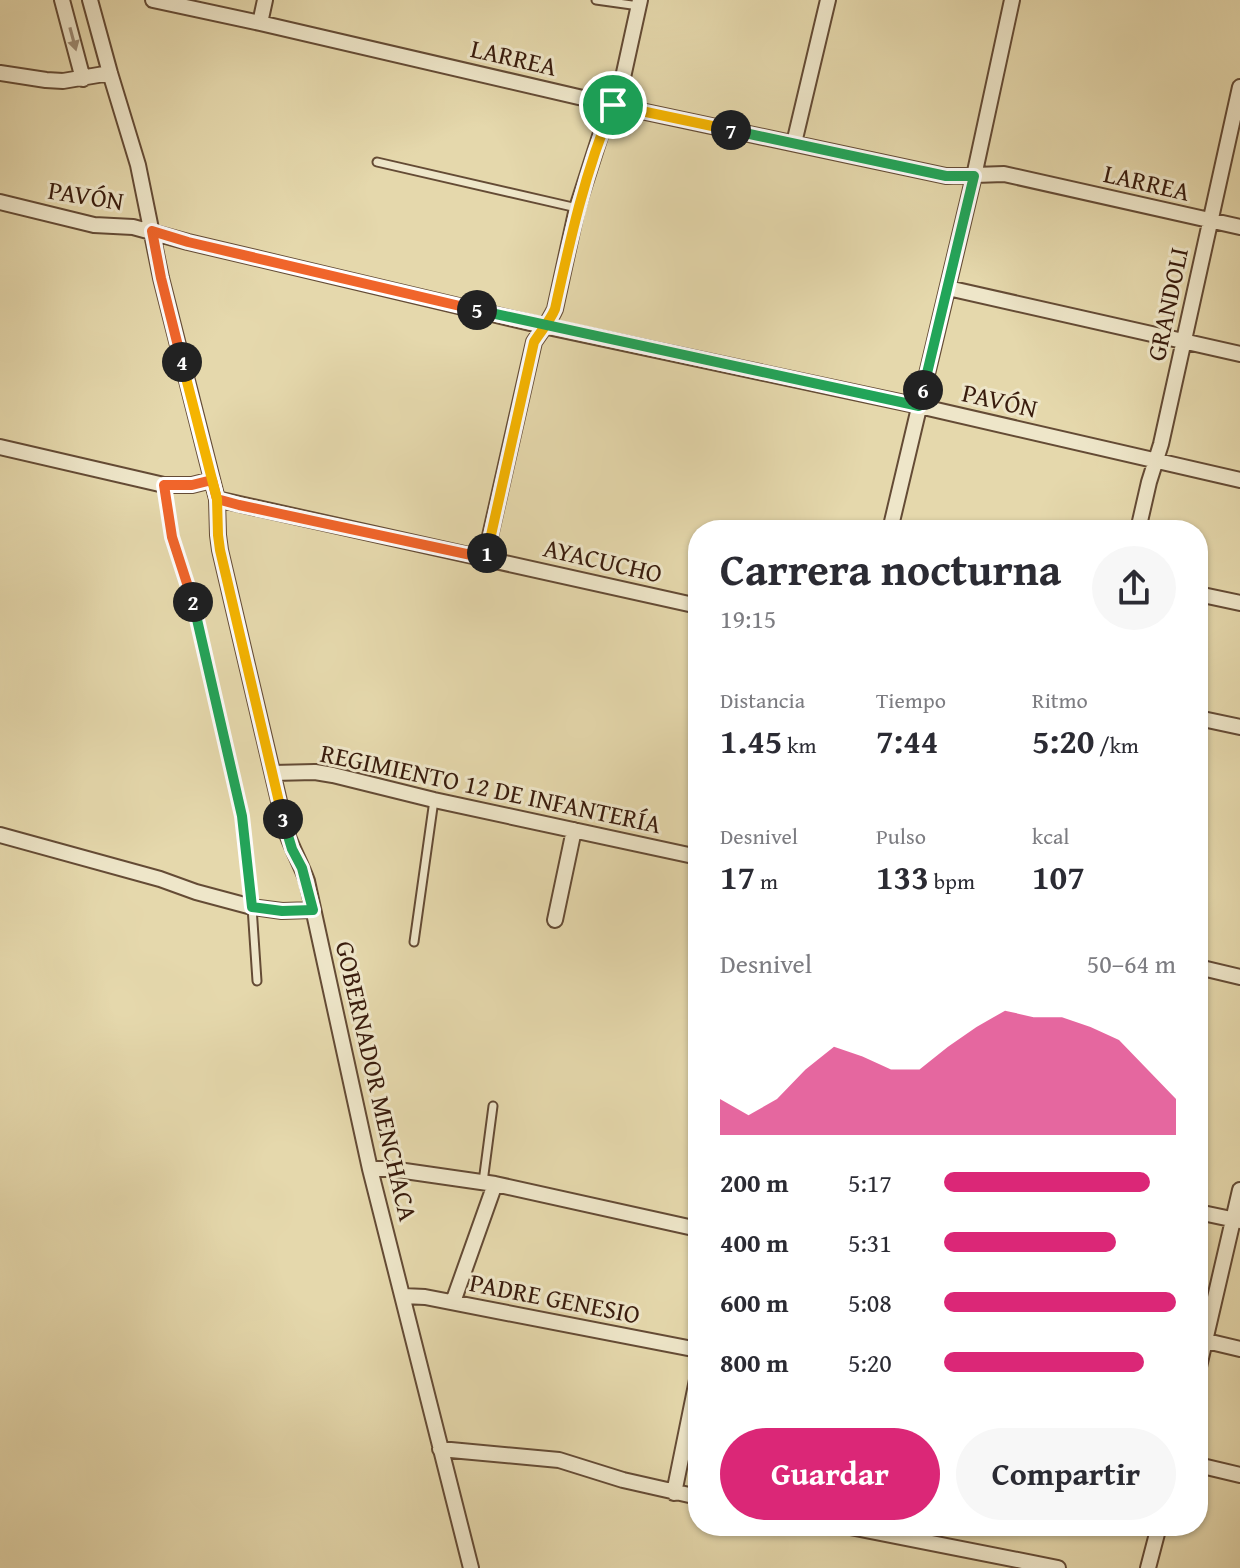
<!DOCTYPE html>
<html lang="es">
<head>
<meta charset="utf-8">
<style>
  :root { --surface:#fff; --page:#f7f7f7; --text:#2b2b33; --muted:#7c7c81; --accent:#db2777 }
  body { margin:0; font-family:"Gentium Book Plus",serif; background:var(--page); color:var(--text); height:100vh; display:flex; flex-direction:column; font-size:30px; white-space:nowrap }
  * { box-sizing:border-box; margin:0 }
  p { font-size:26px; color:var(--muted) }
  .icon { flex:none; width:44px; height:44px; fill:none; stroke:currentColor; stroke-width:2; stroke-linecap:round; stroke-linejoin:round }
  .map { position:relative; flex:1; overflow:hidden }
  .details { position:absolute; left:688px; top:520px; width:520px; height:1016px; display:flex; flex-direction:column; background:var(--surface); border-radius:32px; box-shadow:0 2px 6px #0004 }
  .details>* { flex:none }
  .pin { position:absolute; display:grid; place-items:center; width:68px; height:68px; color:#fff; margin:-34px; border:4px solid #fff; border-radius:50%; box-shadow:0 2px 8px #0007 }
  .km { position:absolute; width:40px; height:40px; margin:-20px; border-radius:50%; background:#222; color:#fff; font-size:22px; line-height:40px; text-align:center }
  .round { display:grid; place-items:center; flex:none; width:84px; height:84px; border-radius:42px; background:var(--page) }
  .overview { display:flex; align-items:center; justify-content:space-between; height:136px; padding:0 32px }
  h1 { font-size:44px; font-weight:600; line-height:60px }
  .metrics { display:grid; grid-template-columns:repeat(3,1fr); gap:12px; height:136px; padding:8px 32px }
  .metrics div { display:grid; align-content:center }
  .metrics b { font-size:34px; font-weight:600 }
  .metrics small { font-size:22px; font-weight:400 }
  .metrics p { font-size:22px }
  .chart { height:224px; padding:16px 32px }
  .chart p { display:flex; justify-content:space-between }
  .chart svg { width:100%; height:144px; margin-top:8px; fill:var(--accent); opacity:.7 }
  .cta { display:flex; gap:16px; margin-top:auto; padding:16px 32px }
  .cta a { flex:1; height:92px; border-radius:48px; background:var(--accent); color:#fff; font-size:32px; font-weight:600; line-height:92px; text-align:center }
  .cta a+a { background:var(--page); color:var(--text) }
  ul { padding:0 32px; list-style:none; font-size:26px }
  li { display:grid; grid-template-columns:128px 96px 1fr; align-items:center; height:60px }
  li i { height:20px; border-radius:10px; background:var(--accent) }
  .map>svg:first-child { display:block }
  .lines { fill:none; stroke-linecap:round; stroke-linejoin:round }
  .lane-casing { stroke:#644b35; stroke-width:11 }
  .street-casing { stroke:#644b35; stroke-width:18 }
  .lane { stroke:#eee6c9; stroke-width:7 }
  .street { stroke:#eee6c9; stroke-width:14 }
  .oneway { fill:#9d8b74 }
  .split-1-casing { stroke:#fff; stroke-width:16 }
  .split-2-casing { stroke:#fff; stroke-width:16 }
  .split-3-casing { stroke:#fff; stroke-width:16 }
  .split-4-casing { stroke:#fff; stroke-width:16 }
  .split-5-casing { stroke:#fff; stroke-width:16 }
  .split-6-casing { stroke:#fff; stroke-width:16 }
  .split-7-casing { stroke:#fff; stroke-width:16 }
  .split-8-casing { stroke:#fff; stroke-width:16 }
  .split-1 { stroke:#f5b400; stroke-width:10 }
  .split-2 { stroke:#f0652b; stroke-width:10 }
  .split-3 { stroke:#22a559; stroke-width:10 }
  .split-4 { stroke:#f5b400; stroke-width:10 }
  .split-5 { stroke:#f0652b; stroke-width:10 }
  .split-6 { stroke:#22a559; stroke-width:10 }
  .split-7 { stroke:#22a559; stroke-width:10 }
  .split-8 { stroke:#f5b400; stroke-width:10 }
  .labels { text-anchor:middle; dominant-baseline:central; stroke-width:6; stroke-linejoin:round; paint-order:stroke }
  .street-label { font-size:26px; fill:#391c0d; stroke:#eee6c9 }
</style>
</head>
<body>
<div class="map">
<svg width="1240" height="1568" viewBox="0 0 1240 1568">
  <rect width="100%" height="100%" fill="#e5d8ac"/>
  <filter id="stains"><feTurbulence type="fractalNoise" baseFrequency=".0025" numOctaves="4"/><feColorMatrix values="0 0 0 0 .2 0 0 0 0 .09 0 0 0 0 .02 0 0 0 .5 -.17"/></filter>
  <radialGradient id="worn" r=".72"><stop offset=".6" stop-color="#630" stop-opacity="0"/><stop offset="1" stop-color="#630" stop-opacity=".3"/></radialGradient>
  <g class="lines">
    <g class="lane-casing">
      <path id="lane" d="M596,0L639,6
        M377,162L577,208
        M164,485L172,537L194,604L242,816L252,907L257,981
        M414,942L434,800
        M483,1182L493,1106"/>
    </g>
    <g class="street-casing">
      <path id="street" d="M62,0L83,79
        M90,0L110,73L138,165L161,278L217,499L218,535L220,550L286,831C292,849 301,864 307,881L370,1169L471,1568
        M153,0L260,23L613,105L946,176L1004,174L1240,227
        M260,23L265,0
        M0,73L46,80L63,81L110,73
        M794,143L828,0
        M0,202L94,225L133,227L188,242L543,326L919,406L1240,480
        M948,288L1240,354
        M0,447L164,485H192L212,480
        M217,499L698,606
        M890,530L974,176L1012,0
        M1138,530L1149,482L1161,444L1240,87
        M485,558L534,342C541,331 550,321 555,309L577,208L602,130L620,91L640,0
        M1198,594L1240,603
        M1198,718L1240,727
        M273,773L315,772L333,775L434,800L698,857
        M0,835L160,879L196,892L252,907L282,911L313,910
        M555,920L574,830
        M1198,967L1240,977
        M370,1169H391L495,1184L698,1229
        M1198,1212L1240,1221
        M403,1296L425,1297L698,1350
        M453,1302L495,1184
        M1198,1339L1240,1349
        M1198,1371L1240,1190
        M440,1449L559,1460L623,1480L698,1497
        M1198,1465L1240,1475
        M674,1493L698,1375
        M845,1526L1058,1568
        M1148,1568L1159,1526"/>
    </g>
    <use href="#lane" class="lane"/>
    <use href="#street" class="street"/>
  </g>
  <defs><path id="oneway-solid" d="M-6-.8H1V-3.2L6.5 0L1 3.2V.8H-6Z" transform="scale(2)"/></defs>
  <use class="oneway" href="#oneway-solid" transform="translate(73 39) rotate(75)"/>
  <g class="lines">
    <g class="split-1-casing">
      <path id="split-1" d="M487,553L534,342C541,331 550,321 555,309C570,240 585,171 613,105"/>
    </g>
    <g class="split-2-casing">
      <path id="split-2" d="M193,602L172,537L164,485H192L212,480L217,499L239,505L485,558L487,553"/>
    </g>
    <g class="split-3-casing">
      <path id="split-3" d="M193,602L242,816L252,907L282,911L313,910L302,868L292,849L283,819"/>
    </g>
    <g class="split-4-casing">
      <path id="split-4" d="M182,362L217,499L218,535L220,550L283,819"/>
    </g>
    <g class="split-5-casing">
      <path id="split-5" d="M182,362L161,278L152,231L188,242L477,310"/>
    </g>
    <g class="split-6-casing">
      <path id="split-6" d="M477,310L919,406L923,390"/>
    </g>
    <g class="split-7-casing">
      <path id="split-7" d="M731,130L946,176H974L923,390"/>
    </g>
    <g class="split-8-casing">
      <path id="split-8" d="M613,105L731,130"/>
    </g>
    <use href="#split-1" class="split-1"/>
    <use href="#split-2" class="split-2"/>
    <use href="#split-3" class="split-3"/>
    <use href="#split-4" class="split-4"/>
    <use href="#split-5" class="split-5"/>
    <use href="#split-6" class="split-6"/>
    <use href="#split-7" class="split-7"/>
    <use href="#split-8" class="split-8"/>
  </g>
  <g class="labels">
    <g class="street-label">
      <text transform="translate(514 57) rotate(13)">LARREA</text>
      <text transform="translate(1147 182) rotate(13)">LARREA</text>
      <text transform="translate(86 195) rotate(9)">PAVÓN</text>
      <text transform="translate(1167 304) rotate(-78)">GRANDOLI</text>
      <text transform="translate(1000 400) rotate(13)">PAVÓN</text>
      <text transform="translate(603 560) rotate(13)">AYACUCHO</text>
      <text transform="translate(491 788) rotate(12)">REGIMIENTO 12 DE INFANTERÍA</text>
      <text transform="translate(377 1081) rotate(77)">GOBERNADOR MENCHACA</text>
      <text transform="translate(555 1298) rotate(11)">PADRE GENESIO</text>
    </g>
  </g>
  <rect width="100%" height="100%" filter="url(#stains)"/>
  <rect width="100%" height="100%" fill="url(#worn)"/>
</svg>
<div class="pin" style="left:613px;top:105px;background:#1e9e55"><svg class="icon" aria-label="arrive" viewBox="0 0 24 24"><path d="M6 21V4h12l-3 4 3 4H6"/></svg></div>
<b class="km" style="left:487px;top:553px">1</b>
<b class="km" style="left:193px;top:602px">2</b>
<b class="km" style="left:283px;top:819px">3</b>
<b class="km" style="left:182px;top:362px">4</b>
<b class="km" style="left:477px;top:310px">5</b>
<b class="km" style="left:923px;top:390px">6</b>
<b class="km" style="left:731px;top:130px">7</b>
<section class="details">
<div class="overview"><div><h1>Carrera nocturna</h1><p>19:15</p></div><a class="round"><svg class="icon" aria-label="share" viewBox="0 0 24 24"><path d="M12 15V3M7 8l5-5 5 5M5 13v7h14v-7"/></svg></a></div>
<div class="metrics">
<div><p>Distancia</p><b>1.45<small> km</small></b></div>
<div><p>Tiempo</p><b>7:44</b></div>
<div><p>Ritmo</p><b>5:20<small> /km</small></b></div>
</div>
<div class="metrics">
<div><p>Desnivel</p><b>17<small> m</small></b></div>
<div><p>Pulso</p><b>133<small> bpm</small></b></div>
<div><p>kcal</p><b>107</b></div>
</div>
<div class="chart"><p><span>Desnivel</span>50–64 m</p>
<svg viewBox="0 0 160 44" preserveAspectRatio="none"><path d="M0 44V33L10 38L20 33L30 24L40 17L50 20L60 24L70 24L80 17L90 11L100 6L110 8L120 8L130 11L140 15L150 24L160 33V44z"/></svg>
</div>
<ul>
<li><b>200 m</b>5:17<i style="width:89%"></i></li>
<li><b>400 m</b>5:31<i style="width:74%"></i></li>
<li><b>600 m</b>5:08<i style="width:100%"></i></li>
<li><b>800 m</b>5:20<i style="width:86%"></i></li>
</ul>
<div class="cta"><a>Guardar</a><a>Compartir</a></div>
</section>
</div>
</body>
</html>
